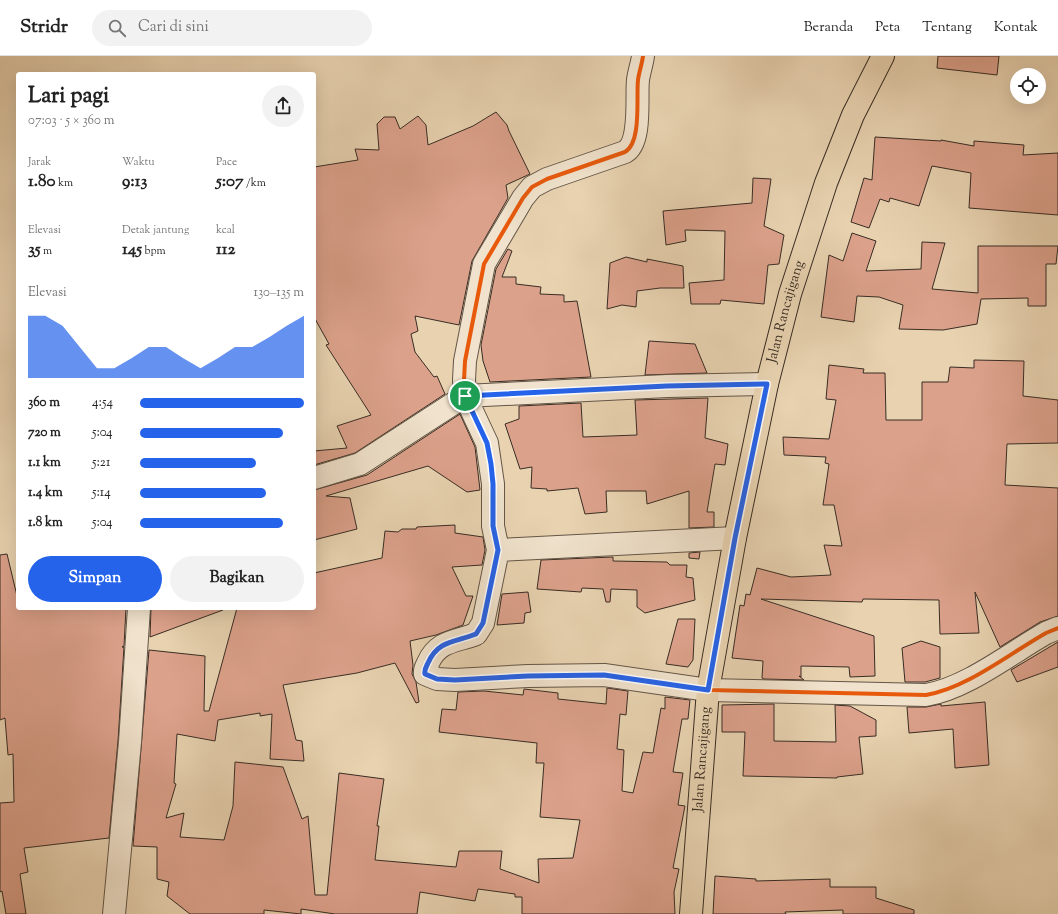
<!DOCTYPE html>
<html lang="id">
<head>
<meta charset="utf-8">
<style>
  :root { --surface:#fff; --page:#f2f2f2; --text:#222; --muted:#767676; --line:#e0e0e0; --accent:#2563eb }
  body { margin:0; font-family:"Sorts Mill Goudy",serif; background:var(--page); color:var(--text); height:100vh; display:flex; flex-direction:column; font-size:15px; white-space:nowrap }
  * { box-sizing:border-box; margin:0 }
  p { font-size:13px; color:var(--muted) }
  .icon { flex:none; width:22px; height:22px; fill:none; stroke:currentColor; stroke-width:2; stroke-linecap:round; stroke-linejoin:round }
  .map { position:relative; flex:1; overflow:hidden }
  .details { position:absolute; left:16px; top:16px; width:300px; height:538px; display:flex; flex-direction:column; background:var(--surface); border-radius:4px; box-shadow:0 4px 16px #0002 }
  .details>* { flex:none }
  .tools { position:absolute; left:1010px; top:12px; display:grid; gap:8px }
  .tools a { display:grid; place-items:center; width:36px; height:36px; border-radius:50%; background:var(--surface); box-shadow:0 4px 16px #0002; font-size:20px }
  .pin { position:absolute; display:grid; place-items:center; width:34px; height:34px; color:#fff; margin:-17px; border:2px solid #fff; border-radius:50%; box-shadow:0 1px 4px #0007 }
  .round { display:grid; place-items:center; flex:none; width:42px; height:42px; border-radius:21px; background:var(--page) }
  .overview { display:flex; align-items:center; justify-content:space-between; height:68px; padding:0 12px }
  h1 { font-size:22px; font-weight:700; line-height:30px }
  .figures { display:grid; grid-template-columns:repeat(3,1fr); gap:6px; height:68px; padding:4px 12px }
  .figures div { display:grid; align-content:center }
  .figures b { font-size:17px; font-weight:700 }
  .figures small { font-size:11px; font-weight:400 }
  .figures p { font-size:11px }
  .chart { height:112px; padding:8px 12px }
  .chart p { display:flex; justify-content:space-between }
  .chart svg { width:100%; height:72px; margin-top:4px; fill:var(--accent); opacity:.7 }
  .action { display:flex; gap:8px; margin-top:auto; padding:8px 12px }
  .action a { flex:1; height:46px; border-radius:24px; background:var(--accent); color:#fff; font-size:16px; font-weight:700; line-height:46px; text-align:center }
  .action a+a { background:var(--page); color:var(--text) }
  ul { padding:0 12px; list-style:none; font-size:13px }
  li { display:grid; grid-template-columns:64px 48px 1fr; align-items:center; height:30px }
  li i { height:10px; border-radius:5px; background:var(--accent) }
  header { display:flex; align-items:center; gap:24px; box-sizing:border-box; height:56px; padding:0 20px; background:var(--surface); border-bottom:1px solid var(--line) }
  header strong { font-size:19px }
  nav { display:flex; gap:22px; margin-inline-start:auto; font-size:14px }
  .search { width:280px; height:36px; background:var(--page); display:flex; align-items:center; gap:10px; box-sizing:border-box; padding:0 14px; border-radius:22px; color:var(--muted); font-size:15px }
  .map>svg:first-child { display:block }
  .building { fill:#dca18b; stroke:#382d24 }
  .lines { fill:none; stroke-linecap:round; stroke-linejoin:round }
  .minor-casing { stroke:#645647; stroke-width:24 }
  .major-casing { stroke:#382d24; stroke-width:24 }
  .minor { stroke:#f0e2cc; stroke-width:22 }
  .major { stroke:#e8d2b0; stroke-width:22 }
  .cycleway-casing { stroke:#f0e2cc; stroke-width:6 }
  .cycleway { stroke:#e8590c; stroke-width:4 }
  .route-casing { stroke:#fff; stroke-width:8 }
  .route { stroke:#2563eb; stroke-width:5 }
  .labels { text-anchor:middle; dominant-baseline:central; stroke-width:4; stroke-linejoin:round; paint-order:stroke }
  .street-label { font-size:14px; fill:#382d24; stroke:#f0e2cc }
</style>
</head>
<body>
<header>
<strong>Stridr</strong>
<div class="search"><svg class="icon" aria-label="search" viewBox="0 0 24 24"><circle cx="10" cy="10" r="6"/><path d="M15 15l6 6"/></svg>Cari di sini</div>
<nav><a>Beranda</a><a>Peta</a><a>Tentang</a><a>Kontak</a></nav>
</header>
<div class="map">
<svg width="1058" height="858" viewBox="0 0 1058 858">
  <rect width="100%" height="100%" fill="#e8d2b0"/>
  <filter id="stains"><feTurbulence type="fractalNoise" baseFrequency=".005" numOctaves="4"/><feColorMatrix values="0 0 0 0 .2 0 0 0 0 .09 0 0 0 0 .02 0 0 0 .5 -.17"/></filter>
  <radialGradient id="worn" r=".72"><stop offset=".6" stop-color="#630" stop-opacity="0"/><stop offset="1" stop-color="#630" stop-opacity=".3"/></radialGradient>
  <path class="building" d="M938,0H999L997,19L937,12Z
    M496,56L507,69L509,75L530,118L506,129L508,142L472,205L459,269L415,260L418,275L411,278L415,296L434,321L437,320L445,338L355,397L314,409V395L347,392L337,370L371,359L326,289L329,288L314,261V111L358,104L355,93L379,94L377,68L384,61H395L400,73L418,60L426,69L428,89L473,70Z
    M875,81L941,85V84L974,90V85L1024,89L1023,99L1058,97V159L969,152L971,117L932,110L919,150L890,142L889,146L880,143L869,172L851,166L864,122L872,124Z
    M753,122L771,123L764,170L784,179L779,208L768,209L764,248L721,244L720,248H691L689,227L724,224L725,175L685,174L686,185L666,189L663,155L752,147Z
    M852,177L876,185L866,215L921,213L922,186L945,187L932,233L978,237V190H1058L1056,208H1046V250H1028V242L981,243L977,268L943,274L899,273L903,249L879,241L857,240L854,266L821,261L829,199L843,205Z
    M508,193L512,195L502,221H516V228L541,231L540,238L564,239V246L577,245L591,321L490,326L483,305L481,289L496,213Z
    M626,201L647,206V203L683,210L684,232H660L637,235L636,251L622,249L607,253L610,207Z
    M649,285L695,288L707,317L645,319Z
    M974,304L1024,305L1023,340L1058,344V387L1007,388L1005,429L1058,432V560L1040,566L1000,591L975,536L979,577L940,578L939,544L863,543L862,546L761,543L874,580L875,620L850,621L849,611L801,610V621L799,620L804,624L764,623L762,622L763,605L732,602L740,549L744,550L746,538L750,539L757,512L791,521L831,519L824,489L842,490L834,449H823L829,408L825,407L826,401L784,399L783,381L829,383L836,344L826,343L829,309L864,313L863,317H885L886,364H922V326H948L950,311L974,312Z
    M708,342L705,382L728,388L725,409L715,408L707,456H714V471L689,472V435L647,448L646,435H606L607,456L585,458L578,432L547,435V433L531,432L532,411L520,413L505,368L519,363V350L581,347L583,381L637,379L635,344Z
    M460,358L475,391L480,434L467,436L428,410L326,440L350,442L357,473L314,484V434L367,419Z
    M455,469V477L483,481L485,494L482,509L452,511L466,540H473L463,569L436,579L410,585L413,609L412,618L416,626L419,646L416,647L395,607L357,617L283,629L296,684L302,685L304,705L270,703L272,658L260,660V657L218,664L215,685L177,678L174,727L176,728L166,762L184,757L180,781L224,784L233,750L235,706L283,711L302,763L308,760L315,839H327L339,717L384,723L377,770H379L375,804L456,811L459,795H502L500,813L539,827L538,803L573,802L580,764L540,761L544,707H536L537,687L439,676L442,653L456,654L458,636L484,635L523,639L524,633L558,637V643L606,648L607,632L628,635L626,659L620,658L617,693L624,694L622,735L633,737L643,696L653,697L661,652L665,653V641L690,644L688,663H682L673,716L683,717L678,749L685,750L673,812L679,813L674,836L675,858H522V841H515V838L478,833L475,845L420,836L417,858H335L301,853V858L264,854V858H190L167,840L169,826L157,823V791L133,790L149,594L205,600L204,655H209L237,552H314V517L382,502L385,475L398,476L402,473H416L417,471Z
    M700,496L699,503L689,502V497Z
    M7,498L18,544V552H126L124,590L122,591H124L118,685L109,782L24,792L28,816L20,818L26,858H6L2,835L0,836V747L14,746L13,698L8,699L5,662L0,664V499Z
    M613,501V505L667,506L670,509H687L686,521L693,522L695,544L645,557L637,551V534L611,533L610,546H606L603,533L582,532L581,536L537,533L541,504Z
    M528,536L531,556L525,557L524,567L497,569L502,538Z
    M151,552H222L223,554L150,581Z
    M678,563H695L693,604L688,611L666,608Z
    M921,585L940,591V622L925,626H905L902,592Z
    M1058,586V611L1017,626L1011,614Z
    M985,646L989,709L955,712L953,673L909,677L907,651H926L941,648V650Z
    M774,648V685L836,686L835,649L850,650L876,664V680L859,681L863,718L837,721V722L743,720L745,676H722V649Z
    M715,820L756,823V825L830,823V831H876V842L914,854V858H843V854L785,856L786,858H713Z"/>
  <g class="lines">
    <g class="minor-casing">
      <path id="minor" d="M643,0C642,8 639,16 638,24C636,41 642,86 625,96L547,123L532,131L523,142L484,208L465,305L464,324L465,340L487,387L493,428V470L498,494L483,567L476,578C456,586 438,584 428,607C426,611 424,614 425,618L437,623L455,624L528,620L604,619L708,634L926,639C967,632 1009,598 1046,577L1058,572
        M314,422L360,408L465,340L667,330L767,328
        M498,494L735,482
        M114,858L130,686L139,552"/>
    </g>
    <g class="major-casing">
      <g id="major">
        <path id="s1" d="M691,858L708,634L735,482L767,328L790,238L826,127L853,59L883,0"/>
      </g>
    </g>
    <use href="#minor" class="minor"/>
    <use href="#major" class="major"/>
    <g class="cycleway-casing">
      <path id="cycleway" d="M643,0C642,8 639,16 638,24C636,41 642,86 625,96L547,123L532,131L523,142L484,208L465,305L464,324L465,340L487,387L493,428V470L498,494L483,567L476,578C456,586 438,584 428,607C426,611 424,614 425,618L437,623L455,624L528,620L604,619L708,634L926,639C967,632 1009,598 1046,577L1058,572"/>
    </g>
    <use href="#cycleway" class="cycleway"/>
  </g>
  <g class="lines">
    <g class="route-casing">
      <path id="route" d="M767,328L735,482L708,634L604,619L528,620L455,624L437,623L425,618C424,614 426,611 428,607C438,584 456,586 476,578L483,567L498,494L493,470V428L491,408L487,387L465,340L667,330Z"/>
    </g>
    <use href="#route" class="route"/>
  </g>
  <g class="labels">
    <g class="street-label">
      <text stroke="none"><textPath href="#s1" startOffset="611">Jalan Rancajigang</textPath></text>
      <text stroke="none"><textPath href="#s1" startOffset="155">Jalan Rancajigang</textPath></text>
    </g>
  </g>
  <rect width="100%" height="100%" filter="url(#stains)"/>
  <rect width="100%" height="100%" fill="url(#worn)"/>
</svg>
<div class="tools">
<a><svg class="icon" aria-label="locate" viewBox="0 0 24 24"><circle cx="12" cy="12" r="6"/><path d="M12 2v4M12 18v4M2 12h4M18 12h4"/></svg></a>
</div>
<div class="pin" style="left:465px;top:340px;background:#1e9e55"><svg class="icon" aria-label="arrive" viewBox="0 0 24 24"><path d="M6 21V4h12l-3 4 3 4H6"/></svg></div>
<section class="details">
<div class="overview"><div><h1>Lari pagi</h1><p>07:03 · 5 × 360 m</p></div><a class="round"><svg class="icon" aria-label="share" viewBox="0 0 24 24"><path d="M12 15V3M7 8l5-5 5 5M5 13v7h14v-7"/></svg></a></div>
<div class="figures">
<div><p>Jarak</p><b>1.80<small> km</small></b></div>
<div><p>Waktu</p><b>9:13</b></div>
<div><p>Pace</p><b>5:07<small> /km</small></b></div>
</div>
<div class="figures">
<div><p>Elevasi</p><b>35<small> m</small></b></div>
<div><p>Detak jantung</p><b>145<small> bpm</small></b></div>
<div><p>kcal</p><b>112</b></div>
</div>
<div class="chart"><p><span>Elevasi</span>130–135 m</p>
<svg viewBox="0 0 160 44" preserveAspectRatio="none"><path d="M0 44V6L10 6L20 12L30 25L40 38L50 38L60 32L70 25L80 25L90 32L100 38L110 32L120 25L130 25L140 19L150 12L160 6V44z"/></svg>
</div>
<ul>
<li><b>360 m</b>4:54<i style="width:100%"></i></li>
<li><b>720 m</b>5:04<i style="width:87%"></i></li>
<li><b>1.1 km</b>5:21<i style="width:71%"></i></li>
<li><b>1.4 km</b>5:14<i style="width:77%"></i></li>
<li><b>1.8 km</b>5:04<i style="width:87%"></i></li>
</ul>
<div class="action"><a>Simpan</a><a>Bagikan</a></div>
</section>
</div>
</body>
</html>
